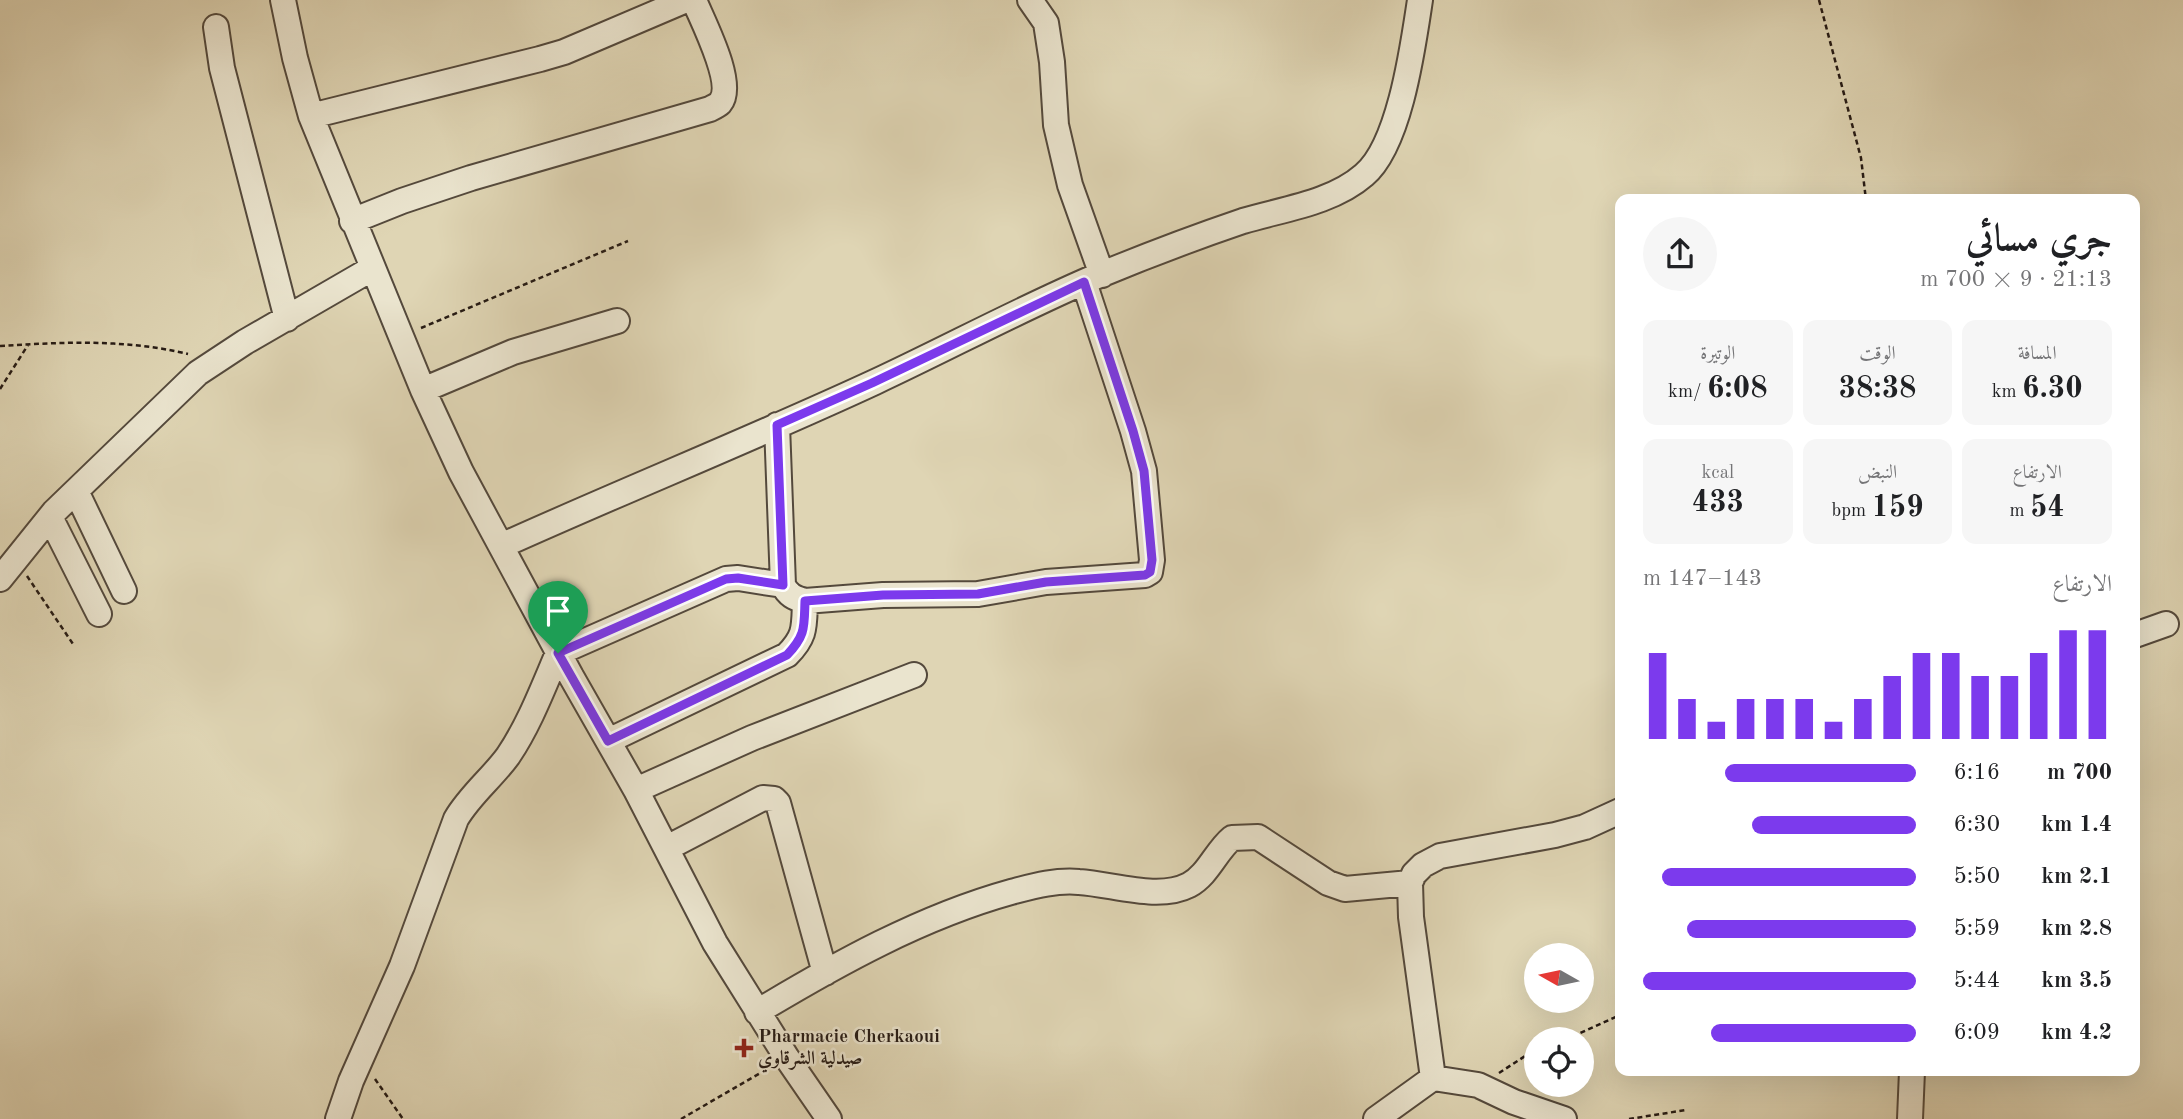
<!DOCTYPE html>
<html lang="ar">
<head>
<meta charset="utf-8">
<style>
  :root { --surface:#fff; --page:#f6f6f6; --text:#202124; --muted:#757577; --accent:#7c3aed }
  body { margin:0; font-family:"Old Standard TT",Amiri,serif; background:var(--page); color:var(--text); direction:rtl; height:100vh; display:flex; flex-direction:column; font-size:26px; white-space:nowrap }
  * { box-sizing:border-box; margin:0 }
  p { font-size:23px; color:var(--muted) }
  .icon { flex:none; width:38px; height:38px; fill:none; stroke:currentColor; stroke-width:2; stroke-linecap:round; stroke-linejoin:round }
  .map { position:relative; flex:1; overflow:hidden; direction:ltr }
  .panel { position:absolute; left:1615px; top:194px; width:525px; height:882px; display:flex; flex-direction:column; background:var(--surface); border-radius:14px; box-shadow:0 7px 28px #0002; direction:rtl }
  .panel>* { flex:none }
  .needle { width:46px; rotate:279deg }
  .fabs { position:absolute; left:1524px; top:943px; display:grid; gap:14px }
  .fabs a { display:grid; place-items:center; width:70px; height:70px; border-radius:50%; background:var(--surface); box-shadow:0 7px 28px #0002; font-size:35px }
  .pin { position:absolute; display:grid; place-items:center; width:60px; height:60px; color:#fff; margin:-72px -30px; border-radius:50% 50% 50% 0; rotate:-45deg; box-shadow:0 0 7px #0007 }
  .pin .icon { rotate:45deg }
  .round { display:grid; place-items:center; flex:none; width:74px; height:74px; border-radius:37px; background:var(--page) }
  .headline { display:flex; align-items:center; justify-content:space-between; height:119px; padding:0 28px }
  h1 { font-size:38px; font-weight:800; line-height:52px }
  .figures { display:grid; grid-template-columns:repeat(3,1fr); gap:10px; height:119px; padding:7px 28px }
  .figures div { display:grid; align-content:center; border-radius:14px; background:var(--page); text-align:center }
  .figures b { font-size:30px; font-weight:800 }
  .figures small { font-size:19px; font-weight:400 }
  .figures p { font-size:19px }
  .chart { height:196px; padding:14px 28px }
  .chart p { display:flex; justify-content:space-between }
  .chart svg { width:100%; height:126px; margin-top:7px; stroke:var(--accent); stroke-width:6 }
  ul { padding:0 28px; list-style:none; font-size:23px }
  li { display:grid; grid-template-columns:112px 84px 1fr; align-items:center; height:52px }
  li i { height:18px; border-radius:9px; background:var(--accent) }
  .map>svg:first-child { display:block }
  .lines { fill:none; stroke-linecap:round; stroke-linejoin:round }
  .minor-casing { stroke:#54493c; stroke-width:28 }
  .path { stroke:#251a14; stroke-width:2.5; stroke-dasharray:5 3.5; stroke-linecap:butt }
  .minor { stroke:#eae4ce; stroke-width:24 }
  .route-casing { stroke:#fff; stroke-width:14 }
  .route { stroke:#7c3aed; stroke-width:9 }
  .poi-dot { fill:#8f2418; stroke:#eae4ce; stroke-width:2.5 }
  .labels { text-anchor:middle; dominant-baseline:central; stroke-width:5; stroke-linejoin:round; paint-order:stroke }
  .poi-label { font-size:19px; font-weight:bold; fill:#251a14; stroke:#eae4ce; text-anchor:start }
</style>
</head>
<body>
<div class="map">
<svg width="2183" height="1119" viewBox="0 0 2183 1119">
  <rect width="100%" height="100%" fill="#dfd5b4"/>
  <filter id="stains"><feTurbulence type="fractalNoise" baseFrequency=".00286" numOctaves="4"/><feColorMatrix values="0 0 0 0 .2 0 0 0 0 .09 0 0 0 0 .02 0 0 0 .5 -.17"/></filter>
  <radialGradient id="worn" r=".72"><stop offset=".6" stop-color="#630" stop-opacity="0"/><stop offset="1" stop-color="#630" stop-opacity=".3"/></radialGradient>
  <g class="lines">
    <g class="minor-casing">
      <path id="minor" d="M283,0L295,58L311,116L423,390L461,472L571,676L636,790L715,943L787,1058L829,1119
        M1030,0L1046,23L1052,62L1056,125L1070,185L1102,275
        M216,27L222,68L287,319
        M311,116L540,59L564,52L686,0
        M352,221L402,201L471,178L710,109C712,108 719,104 720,103C736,84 702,20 694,0
        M423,390L513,352L617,321
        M777,425L783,585C788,595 794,598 805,601L883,595L978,594L1046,582L1145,575L1150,572L1152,560L1144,471L1133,431L1084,282
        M76,491L124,591
        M50,517L99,614
        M501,546C625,490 752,439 875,382C948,348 1020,309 1095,277C1143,257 1193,238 1243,221C1283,209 1332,203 1364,175C1400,145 1413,46 1420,0
        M0,579L54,512L198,373L245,342L373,268
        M2135,635L2166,624
        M608,741L787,655C806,636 804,627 805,601
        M636,790L752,738L914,675
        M667,848L763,798L774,799L778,803L825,973
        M757,1012C837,964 921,917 1011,892C1034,886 1055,880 1079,882C1113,884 1158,901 1189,885C1208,875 1216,851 1232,838L1258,837L1328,883L1345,889L1410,883
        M1433,1078L1478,1085L1514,1102L1564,1119
        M338,1119L351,1081L402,966L456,819C470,795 492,778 508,756C529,725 543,688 558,653L726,579L738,578L783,585
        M1376,1119L1433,1078L1411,917L1410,883L1414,874L1423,865L1440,856L1555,835L1585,827L1620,811
        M1910,1119L1912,1071"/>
    </g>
    <path class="path" d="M1819,0L1861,158L1866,200
      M421,328L628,241
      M0,346C63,342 126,339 188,354
      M0,389L28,345
      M27,576L73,644
      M1565,1040L1620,1015
      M1499,1073L1536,1049
      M375,1079L403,1119
      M681,1119L769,1068
      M1629,1119L1686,1110"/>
    <use href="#minor" class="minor"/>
  </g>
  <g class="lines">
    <g class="route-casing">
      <path id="route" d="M1084,282L1133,431L1144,471L1152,560L1150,572L1145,575L1046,582L978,594L883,595L805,601C804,627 806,635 787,655L608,741L558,653L726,579L738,578L783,585L777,425L872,383Z"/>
    </g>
    <use href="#route" class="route"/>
  </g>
  <path class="poi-dot" d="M740.5 1037.5h7v7h7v7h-7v7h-7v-7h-7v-7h7z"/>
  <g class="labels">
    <g class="poi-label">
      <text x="758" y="1037">Pharmacie Cherkaoui<tspan x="758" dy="22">صيدلية الشرقاوي</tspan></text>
    </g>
  </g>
  <rect width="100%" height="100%" filter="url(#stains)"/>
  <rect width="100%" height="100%" fill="url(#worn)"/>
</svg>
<div class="fabs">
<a><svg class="needle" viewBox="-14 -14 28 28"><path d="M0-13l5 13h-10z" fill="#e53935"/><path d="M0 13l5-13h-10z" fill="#757577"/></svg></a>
<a><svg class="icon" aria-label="locate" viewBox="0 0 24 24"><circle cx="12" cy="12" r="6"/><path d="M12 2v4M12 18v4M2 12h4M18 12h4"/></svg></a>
</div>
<div class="pin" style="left:558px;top:653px;background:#1e9e55"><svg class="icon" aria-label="arrive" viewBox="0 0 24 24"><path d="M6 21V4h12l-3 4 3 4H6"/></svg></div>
<section class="panel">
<div class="headline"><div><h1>جري مسائي</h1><p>21:13 · 9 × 700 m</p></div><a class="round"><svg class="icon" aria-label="share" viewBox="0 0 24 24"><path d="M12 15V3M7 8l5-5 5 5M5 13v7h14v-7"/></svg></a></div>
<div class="figures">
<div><p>المسافة</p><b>6.30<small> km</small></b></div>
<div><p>الوقت</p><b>38:38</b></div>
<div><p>الوتيرة</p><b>6:08<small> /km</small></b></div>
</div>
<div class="figures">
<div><p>الارتفاع</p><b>54<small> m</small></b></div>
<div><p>النبض</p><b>159<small> bpm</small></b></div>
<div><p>kcal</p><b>433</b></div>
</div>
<div class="chart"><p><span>الارتفاع</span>143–147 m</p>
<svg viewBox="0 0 160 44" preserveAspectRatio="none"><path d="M5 44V14M15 44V30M25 44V38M35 44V30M45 44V30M55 44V30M65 44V38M75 44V30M85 44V22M95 44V14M105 44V14M115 44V22M125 44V22M135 44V14M145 44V6M155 44V6"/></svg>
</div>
<ul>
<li><b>700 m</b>6:16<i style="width:70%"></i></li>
<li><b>1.4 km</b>6:30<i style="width:60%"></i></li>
<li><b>2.1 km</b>5:50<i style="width:93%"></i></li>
<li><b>2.8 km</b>5:59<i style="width:84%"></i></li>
<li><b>3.5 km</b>5:44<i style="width:100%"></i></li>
<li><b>4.2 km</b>6:09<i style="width:75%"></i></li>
</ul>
</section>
</div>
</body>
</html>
